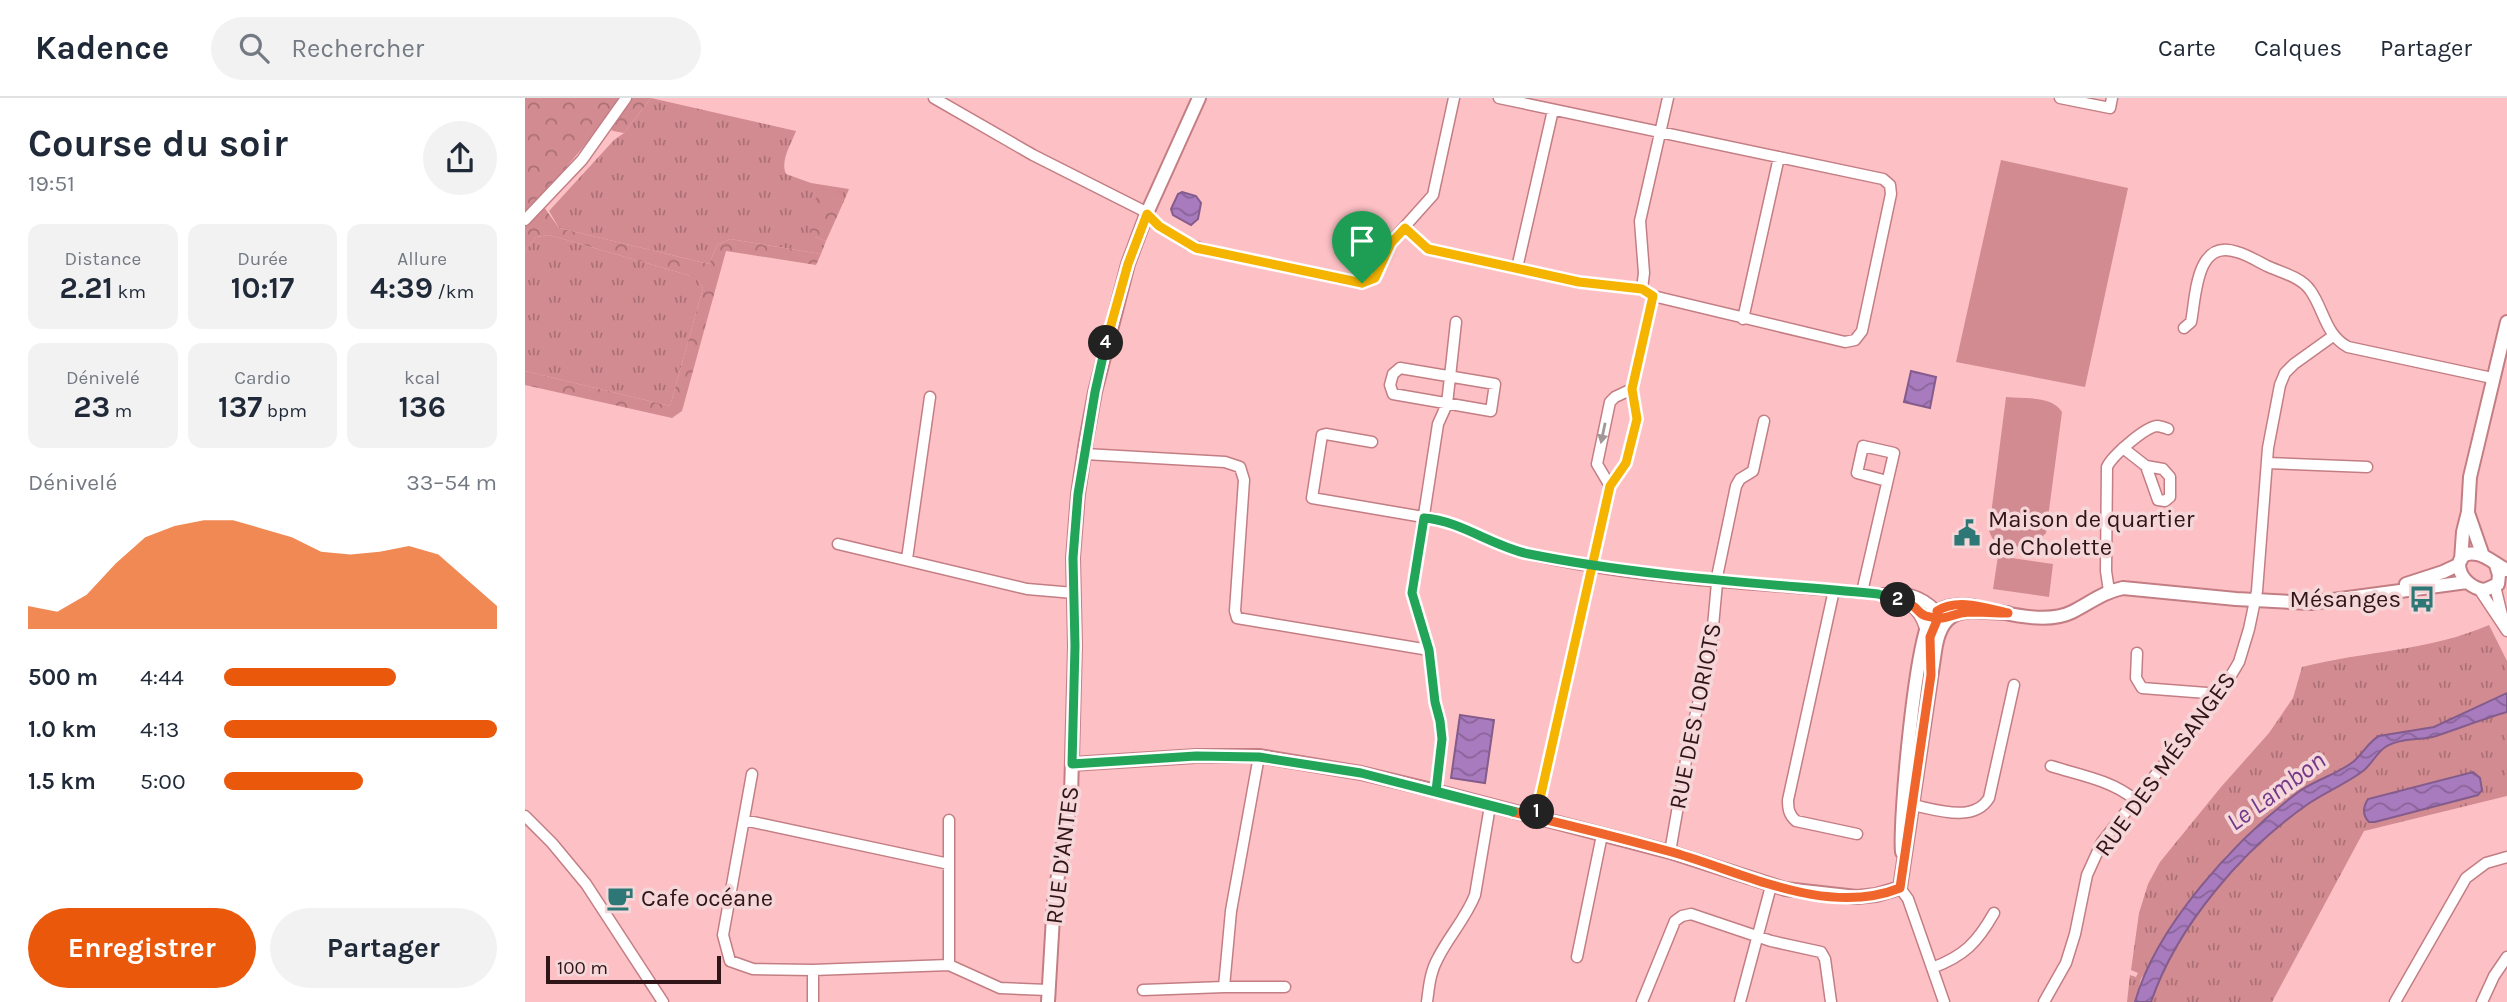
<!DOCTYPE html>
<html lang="fr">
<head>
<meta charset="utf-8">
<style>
  :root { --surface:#fff; --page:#f2f2f3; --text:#1f2937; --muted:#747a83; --line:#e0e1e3; --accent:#ea580c }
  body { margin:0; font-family:Karla,sans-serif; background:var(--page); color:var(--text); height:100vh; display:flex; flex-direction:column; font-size:26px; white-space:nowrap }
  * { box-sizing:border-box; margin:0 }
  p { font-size:23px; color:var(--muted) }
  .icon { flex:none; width:38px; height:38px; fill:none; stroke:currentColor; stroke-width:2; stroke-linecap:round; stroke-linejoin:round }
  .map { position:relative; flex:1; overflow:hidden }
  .drawer { display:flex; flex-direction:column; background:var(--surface); width:525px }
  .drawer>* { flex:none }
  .scale { position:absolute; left:21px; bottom:18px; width:175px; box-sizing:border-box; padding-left:7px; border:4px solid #301518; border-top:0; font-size:19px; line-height:24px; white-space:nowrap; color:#301518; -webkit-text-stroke:5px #f6d7d9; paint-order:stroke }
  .pin { position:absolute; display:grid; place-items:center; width:60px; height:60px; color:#fff; margin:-72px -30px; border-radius:50% 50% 50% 0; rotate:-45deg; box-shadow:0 0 7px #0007 }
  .pin .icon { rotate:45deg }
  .km { position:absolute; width:35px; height:35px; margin:-18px; border-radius:50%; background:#222; color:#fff; font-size:19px; line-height:35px; text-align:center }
  .round { display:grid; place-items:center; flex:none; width:74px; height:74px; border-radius:37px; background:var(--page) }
  .headline { display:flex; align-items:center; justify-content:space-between; height:119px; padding:0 28px }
  h1 { font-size:38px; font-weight:700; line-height:52px }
  .figures { display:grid; grid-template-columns:repeat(3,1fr); gap:10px; height:119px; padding:7px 28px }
  .figures div { display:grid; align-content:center; border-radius:14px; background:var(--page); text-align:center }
  .figures b { font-size:30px; font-weight:700 }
  .figures small { font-size:19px; font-weight:400 }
  .figures p { font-size:19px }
  .chart { height:196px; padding:14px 28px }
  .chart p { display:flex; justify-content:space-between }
  .chart svg { width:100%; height:126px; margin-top:7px; fill:var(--accent); opacity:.7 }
  .primary-button { display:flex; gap:14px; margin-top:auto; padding:14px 28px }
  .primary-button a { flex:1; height:80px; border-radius:42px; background:var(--accent); color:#fff; font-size:28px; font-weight:700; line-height:80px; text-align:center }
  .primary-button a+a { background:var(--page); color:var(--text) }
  ul { padding:0 28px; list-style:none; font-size:23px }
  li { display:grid; grid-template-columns:112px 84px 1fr; align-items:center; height:52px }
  li i { height:18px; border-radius:9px; background:var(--accent) }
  header { display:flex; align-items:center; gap:42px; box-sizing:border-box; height:98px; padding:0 35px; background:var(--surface); border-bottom:2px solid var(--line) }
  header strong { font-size:33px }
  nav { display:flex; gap:38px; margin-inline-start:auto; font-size:24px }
  .search { width:490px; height:63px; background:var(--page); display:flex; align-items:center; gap:18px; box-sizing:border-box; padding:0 24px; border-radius:38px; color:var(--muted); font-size:26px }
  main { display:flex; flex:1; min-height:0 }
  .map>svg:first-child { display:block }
  .grass { fill:url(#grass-tufts) }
  .forest { fill:url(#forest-crowns) }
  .pitch { fill:#d28b91 }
  .water { fill:url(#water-waves); stroke:#845c8c; stroke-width:2 }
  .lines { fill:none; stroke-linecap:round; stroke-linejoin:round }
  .minor-casing { stroke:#c37e84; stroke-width:13 }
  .tertiary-casing { stroke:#c37e84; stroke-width:16 }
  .minor { stroke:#fff; stroke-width:10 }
  .tertiary { stroke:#fff; stroke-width:12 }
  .oneway { fill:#a29697 }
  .split-1-casing { stroke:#fff; stroke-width:14 }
  .split-2-casing { stroke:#fff; stroke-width:14 }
  .split-3-casing { stroke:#fff; stroke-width:14 }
  .split-4-casing { stroke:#fff; stroke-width:14 }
  .split-5-casing { stroke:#fff; stroke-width:14 }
  .split-1 { stroke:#f5b400; stroke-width:9 }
  .split-2 { stroke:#22a559; stroke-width:9 }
  .split-3 { stroke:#f0652b; stroke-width:9 }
  .split-4 { stroke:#22a559; stroke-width:9 }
  .split-5 { stroke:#f5b400; stroke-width:9 }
  .labels { text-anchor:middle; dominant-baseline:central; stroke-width:7; stroke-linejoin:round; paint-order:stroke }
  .poi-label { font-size:24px; fill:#301518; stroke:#f6d7d9; text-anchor:start }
  .street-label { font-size:24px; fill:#301518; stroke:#f6d7d9 }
  .water-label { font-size:26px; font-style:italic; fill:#72398b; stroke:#f6d7d9 }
</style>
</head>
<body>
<header>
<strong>Kadence</strong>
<div class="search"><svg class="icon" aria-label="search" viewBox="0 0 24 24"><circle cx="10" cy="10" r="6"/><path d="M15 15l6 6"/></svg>Rechercher</div>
<nav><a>Carte</a><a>Calques</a><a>Partager</a></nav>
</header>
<main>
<section class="drawer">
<div class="headline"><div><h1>Course du soir</h1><p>19:51</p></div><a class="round"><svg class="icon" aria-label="share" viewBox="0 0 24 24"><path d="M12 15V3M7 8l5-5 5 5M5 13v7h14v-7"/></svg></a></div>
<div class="figures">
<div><p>Distance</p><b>2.21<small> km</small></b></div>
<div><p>Durée</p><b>10:17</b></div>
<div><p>Allure</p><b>4:39<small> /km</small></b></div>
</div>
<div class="figures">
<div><p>Dénivelé</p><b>23<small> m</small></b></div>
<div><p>Cardio</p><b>137<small> bpm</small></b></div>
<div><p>kcal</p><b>136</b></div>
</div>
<div class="chart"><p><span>Dénivelé</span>33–54 m</p>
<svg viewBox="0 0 160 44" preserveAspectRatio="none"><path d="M0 44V36L10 38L20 32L30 21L40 12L50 8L60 6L70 6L80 9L90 12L100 17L110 18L120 17L130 15L140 18L150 27L160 36V44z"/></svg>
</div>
<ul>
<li><b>500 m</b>4:44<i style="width:63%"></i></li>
<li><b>1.0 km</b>4:13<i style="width:100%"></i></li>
<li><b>1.5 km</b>5:00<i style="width:51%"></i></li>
</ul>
<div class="primary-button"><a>Enregistrer</a><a>Partager</a></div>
</section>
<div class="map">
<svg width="1982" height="904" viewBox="0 0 1982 904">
  <defs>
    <pattern id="grass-tufts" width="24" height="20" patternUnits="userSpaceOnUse" patternTransform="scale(1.75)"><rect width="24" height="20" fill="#d28b91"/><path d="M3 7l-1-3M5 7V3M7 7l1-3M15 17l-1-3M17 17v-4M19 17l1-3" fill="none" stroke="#ab7075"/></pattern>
    <pattern id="forest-crowns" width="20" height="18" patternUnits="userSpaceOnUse" patternTransform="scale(1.75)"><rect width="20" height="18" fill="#d28b91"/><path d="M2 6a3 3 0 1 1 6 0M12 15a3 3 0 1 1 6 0" fill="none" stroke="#ab7075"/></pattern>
    <pattern id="water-waves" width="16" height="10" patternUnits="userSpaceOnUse" patternTransform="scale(1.75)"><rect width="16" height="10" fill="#a87bbe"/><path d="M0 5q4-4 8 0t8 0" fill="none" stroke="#896499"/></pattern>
  </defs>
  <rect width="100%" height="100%" fill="#fdc1c5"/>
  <path class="grass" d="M126,0L271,33C266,46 255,63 261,76L286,85L324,91L319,103L299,95L290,139L301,143L296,156L205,141L192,147L184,166L34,130L24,113L89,42L99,35Z
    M24,137L170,179L178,190L145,308L0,273V153L11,139Z
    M1964,527L1982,563V595L1909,629L1847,642L1830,663L1773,695L1702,757L1667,800L1616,881L1610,904H1602L1605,877L1611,879L1613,875L1606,872L1614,815L1623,786L1635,764L1696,689L1744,635L1768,600L1777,569C1839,553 1905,553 1964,527Z
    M1982,614V698L1839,733L1747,904H1626C1652,828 1717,752 1783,706C1800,694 1821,686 1838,673C1846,667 1851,656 1859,650C1874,639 1895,643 1911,638C1935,630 1958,621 1982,614Z"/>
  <path class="forest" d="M0,0H126L99,35L88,33L79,24L14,102L34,130L184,166L192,147L205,141L296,156L291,167L201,153L157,313L147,320L0,287V273L145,308L178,190L170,179L24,137L11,139L0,153Z
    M299,94L319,103L301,143L290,139L280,122L292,98Z"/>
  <path class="pitch" d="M1476,62L1603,90L1560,289L1431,264Z
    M1481,299C1498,301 1527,297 1537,314L1521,435C1508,449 1470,459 1464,432Z
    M1473,458L1528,466L1524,499L1468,491Z"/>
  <path class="water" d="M657,94L671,98L676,105L673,121L666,127L648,117L646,111L653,96Z
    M1386,273L1411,279L1405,310L1379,304Z
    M1982,595V614C1958,621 1935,630 1911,638C1895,643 1874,639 1859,650C1851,656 1846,667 1838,673C1821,686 1800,694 1783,706C1717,752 1652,828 1626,904H1610C1631,828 1710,742 1772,695C1789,682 1811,677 1828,664C1838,656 1843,644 1854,638L1909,629Z
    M935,617L969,622L960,685L926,680Z
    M1948,674L1955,680L1957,692L1953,697L1850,724H1844C1837,717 1838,709 1843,701Z"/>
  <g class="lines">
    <g class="minor-casing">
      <path id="minor" d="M409,0L508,57L617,112L634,128L663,146L680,152L837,185L850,180L866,144L908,97L929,0
        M1535,0L1585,10L1587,0
        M0,122L57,62L101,0
        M880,129L903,151L1054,184L1117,191L1128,198L1320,244L1330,242L1337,233L1366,96L1365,87L1358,81L974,0
        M992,170L1028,12
        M1117,191L1119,175L1115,123L1143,0
        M1218,221L1254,59
        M1659,230L1666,224C1671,200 1670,140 1712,154C1723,157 1732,163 1742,168C1755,174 1776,179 1785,192C1799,211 1800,237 1823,249L1967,280
        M875,270L970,286L966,313L868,296L865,287L868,276Z
        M847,344L801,336L797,337L787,400L910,421C942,429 968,447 999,455C1115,482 1235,486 1353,496C1378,493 1394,495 1412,513
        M1598,350L1621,368L1633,402L1640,403L1645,399V379L1638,371L1621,368
        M560,356L700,364L715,369L719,382L710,513L712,520L904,552
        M1742,365L1842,369
        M1085,388L1072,366L1085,304L1090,299L1107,291
        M313,446L502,491L549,495
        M382,461L405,299
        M1970,488L1978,521
        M1954,491L1982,533
        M1309,492L1263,702C1263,711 1264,717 1271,723L1332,736
        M1584,493L1581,473L1582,369C1587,358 1620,329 1632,328C1634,328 1641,330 1643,331
        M1337,494L1369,355L1338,348L1332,375L1362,383
        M1357,497C1380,504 1392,505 1400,530
        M1612,555L1611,580L1617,590L1695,596
        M1526,668C1554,677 1586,682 1609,701
        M227,676L198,837L205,863L228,871L288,872L424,867L475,890L523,892
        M911,693L917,641L915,623L910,604L904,552L887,495L913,326L922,306L931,224
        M1388,707C1412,712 1449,725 1464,700L1489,587
        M0,718L27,745L61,786L138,904
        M1011,719L1085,388L1101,365L1112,321L1107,291L1128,198
        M219,722L424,766V867
        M424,722V766
        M1145,754L1164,645L1186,550L1193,474L1211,388L1215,381L1228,373L1239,323
        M1375,790L1383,801L1419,904
        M1052,859L1077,737
        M1407,870C1439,858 1452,845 1469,815
        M699,889H760
        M618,892L699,889L706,813L734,658
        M288,904V872
        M902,904C904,889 905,874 913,860C924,838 941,820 950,797L965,708
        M1117,904L1150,823L1157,818L1166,816L1246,843L1296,854L1300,861L1306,904
        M1215,904L1246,788
        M1519,904L1541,865L1550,836L1562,777L1577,744L1695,596L1714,564L1724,531L1732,493L1743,350L1755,287L1760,275L1769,266L1808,238
        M1870,904L1941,780L1961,765L1982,759
        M1957,904L1969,878L1982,859"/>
    </g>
    <g class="tertiary-casing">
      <path id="tertiary" d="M1943,415L1958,458
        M1936,462L1938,434L1943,414L1945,379L1982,224
        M1971,467L1974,477L1973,486L1960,492C1932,489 1923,451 1952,456C1961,457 1973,468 1982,472
        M1881,486L1918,474L1933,467
        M1476,514C1497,519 1527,524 1547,514C1565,505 1578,494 1598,490L1711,501L1786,505L1942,484
        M547,666L671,658H734L836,675L911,693L1145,754L1260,791L1332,799L1351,797L1375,790L1410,553C1417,504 1443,514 1483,515
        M1377,754C1374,723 1391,537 1407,518C1418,506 1433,507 1448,508
        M523,904L529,802L546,698L550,548L548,460L553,396L561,343L570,294L603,166L622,115L674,0"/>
    </g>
    <use href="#minor" class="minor"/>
    <use href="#tertiary" class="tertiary"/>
  </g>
  <defs><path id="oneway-solid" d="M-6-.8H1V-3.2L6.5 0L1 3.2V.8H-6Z" transform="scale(1.75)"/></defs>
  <use class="oneway" href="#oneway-solid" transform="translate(1078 335) rotate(102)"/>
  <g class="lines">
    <g class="split-1-casing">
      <path id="split-1" d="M837,185L850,180L866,145L880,130L903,151L1054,184L1117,191L1128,198L1107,291L1112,321L1101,365L1085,388L1012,714"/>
    </g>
    <g class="split-2-casing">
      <path id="split-2" d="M1012,714L1011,719L911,693L917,641L915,623L910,604L904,552L887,495L899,420C937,423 966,448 1004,456C1119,479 1236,485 1353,496L1373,502"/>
    </g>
    <g class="split-3-casing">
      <path id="split-3" d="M988,714C1040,726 1092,739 1143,753C1214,772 1300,820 1375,790L1406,577L1405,539L1413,520L1412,513C1433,500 1460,510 1483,515C1470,515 1457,514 1444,514C1424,515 1425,524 1401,518C1394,516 1394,512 1388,508C1384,505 1378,503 1373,502"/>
    </g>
    <g class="split-4-casing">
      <path id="split-4" d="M581,245L570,294L553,396L548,460L550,548L547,666L671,658L734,659L836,675L988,714"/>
    </g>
    <g class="split-5-casing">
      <path id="split-5" d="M581,245L603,166L622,116L634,128L671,150L837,185"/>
    </g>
    <use href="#split-1" class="split-1"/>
    <use href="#split-2" class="split-2"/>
    <use href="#split-3" class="split-3"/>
    <use href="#split-4" class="split-4"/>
    <use href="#split-5" class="split-5"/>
  </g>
  <defs>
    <g id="civic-bare" transform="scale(2.1)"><path d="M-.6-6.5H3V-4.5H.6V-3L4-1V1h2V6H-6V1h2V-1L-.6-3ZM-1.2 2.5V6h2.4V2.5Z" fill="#2d7776" stroke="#f6d7d9" stroke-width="2.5" paint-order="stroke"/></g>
    <g id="bus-bare" transform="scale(2.1)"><path d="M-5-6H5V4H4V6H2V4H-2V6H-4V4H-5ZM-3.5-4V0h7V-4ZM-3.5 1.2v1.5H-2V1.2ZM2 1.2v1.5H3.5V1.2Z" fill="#2d7776" stroke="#f6d7d9" stroke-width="2.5" paint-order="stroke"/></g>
    <g id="cafe-bare" transform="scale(2.1)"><path d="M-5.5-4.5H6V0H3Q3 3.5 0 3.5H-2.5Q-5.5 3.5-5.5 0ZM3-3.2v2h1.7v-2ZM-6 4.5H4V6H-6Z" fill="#2d7776" stroke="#f6d7d9" stroke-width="2.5" paint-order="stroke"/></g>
  </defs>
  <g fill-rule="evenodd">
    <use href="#civic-bare" x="1442" y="435"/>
    <use href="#bus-bare" x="1897" y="501"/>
    <use href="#cafe-bare" x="95" y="800"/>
  </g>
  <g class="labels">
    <g class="poi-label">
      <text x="1463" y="421">Maison de quartier<tspan x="1463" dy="28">de Cholette</tspan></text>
      <text x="1876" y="501" text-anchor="end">Mésanges</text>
      <text x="116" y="800">Cafe océane</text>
    </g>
    <g class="street-label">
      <text transform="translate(1170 618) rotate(-79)">RUE DES LORIOTS</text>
      <text transform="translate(1640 666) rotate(-54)">RUE DES MÉSANGES</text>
      <text transform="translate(537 757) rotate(-83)">RUE D'ANTES</text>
    </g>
    <g class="water-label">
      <text transform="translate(1751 693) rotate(-36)">Le Lambon</text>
    </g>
  </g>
</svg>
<div class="scale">100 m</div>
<div class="pin" style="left:837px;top:185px;background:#1e9e55"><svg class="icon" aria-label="arrive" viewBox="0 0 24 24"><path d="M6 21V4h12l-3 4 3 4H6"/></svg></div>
<b class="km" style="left:1012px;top:714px">1</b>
<b class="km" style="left:1373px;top:502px">2</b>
<b class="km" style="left:581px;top:245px">4</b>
</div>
</main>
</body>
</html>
